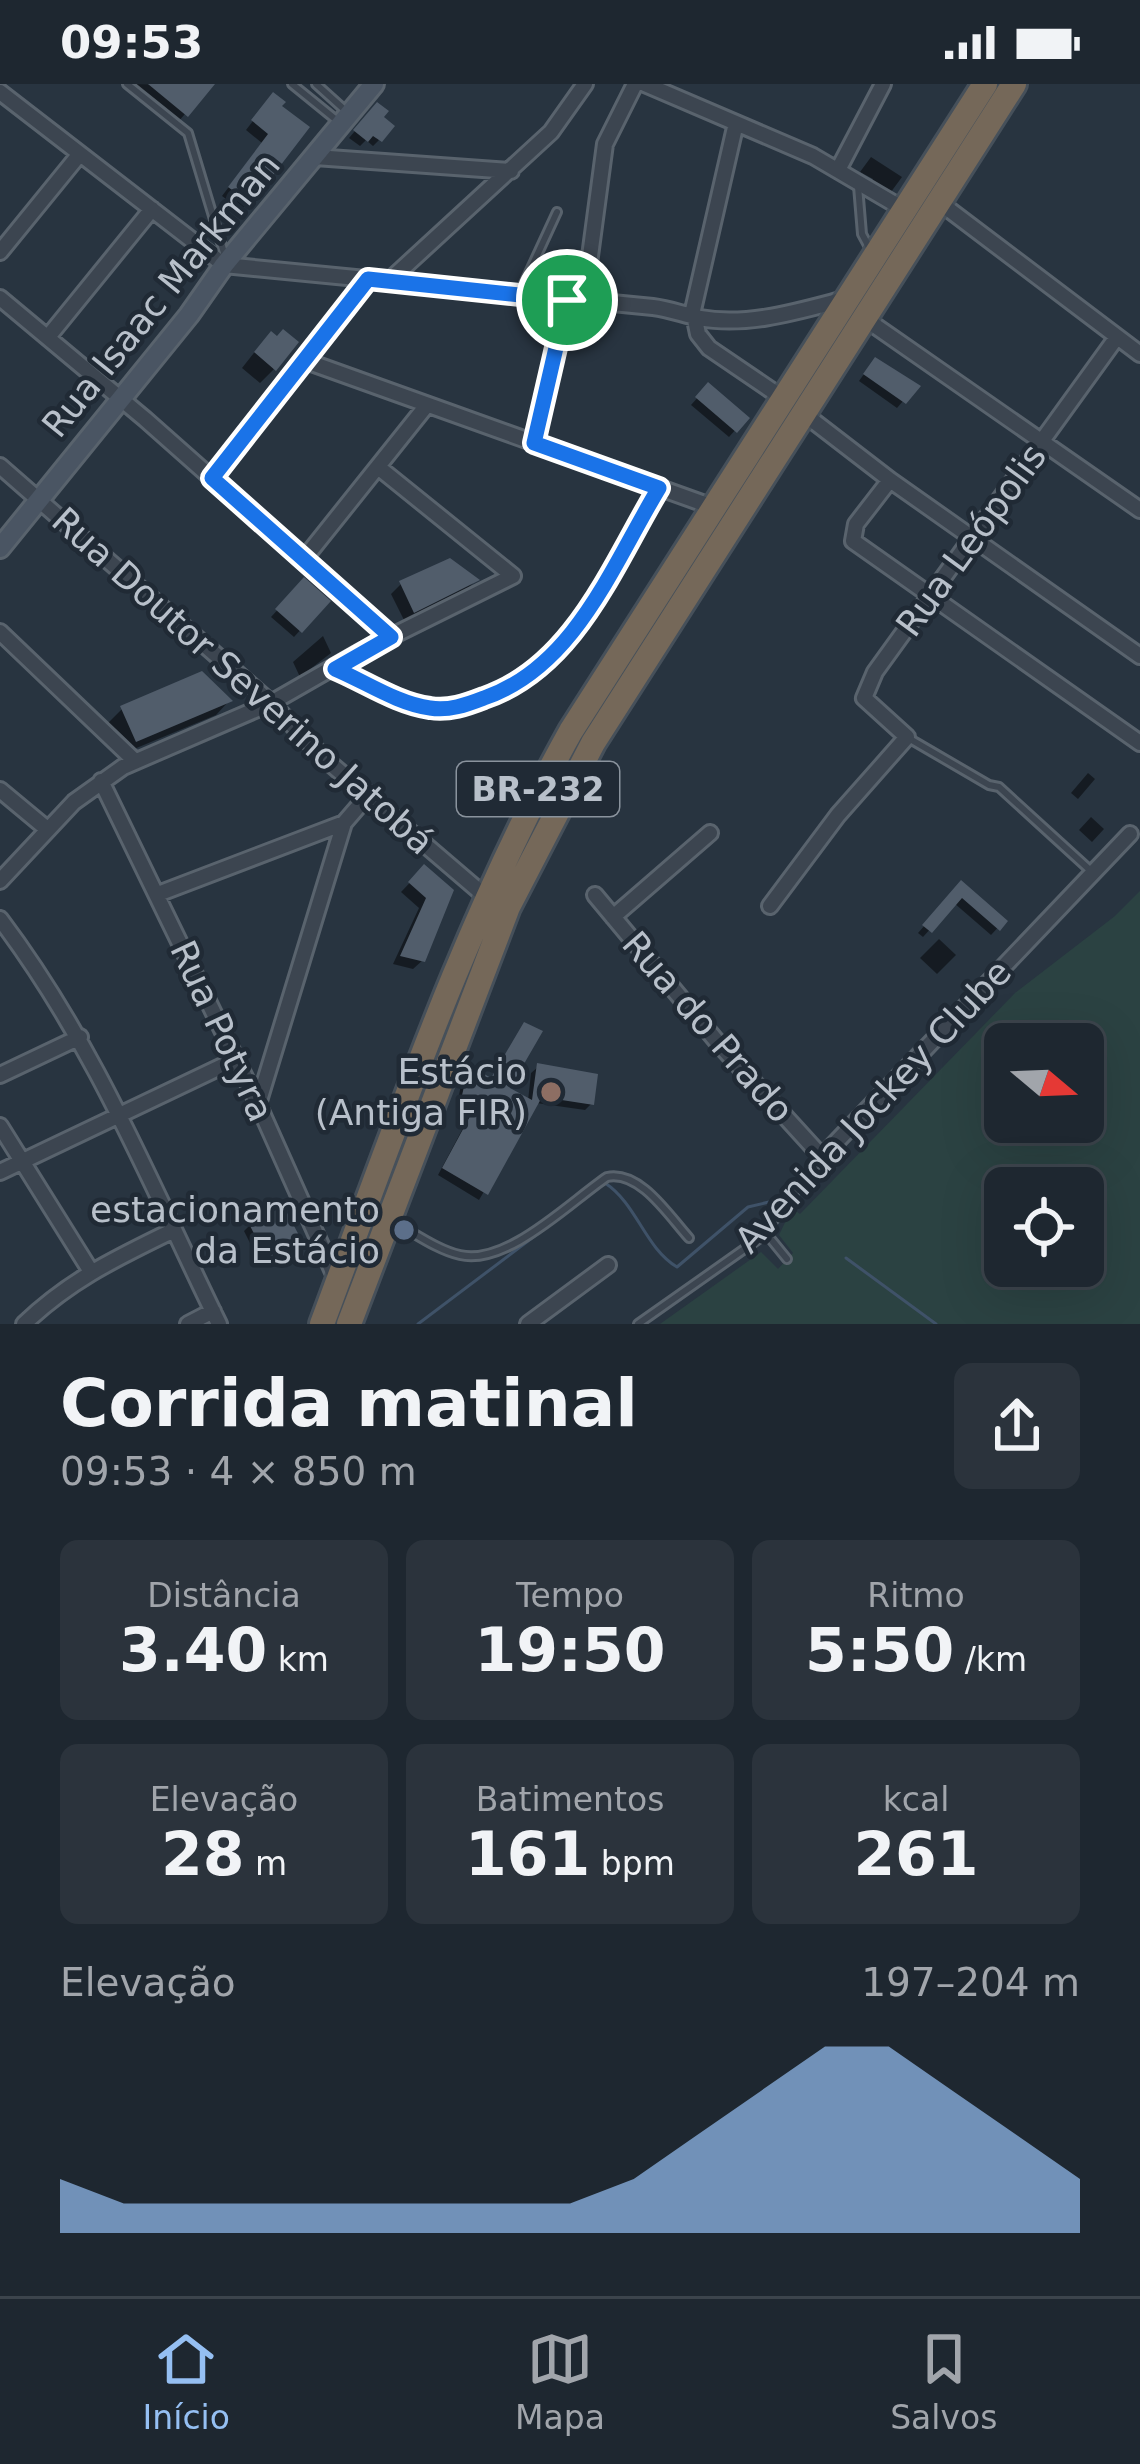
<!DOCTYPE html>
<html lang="pt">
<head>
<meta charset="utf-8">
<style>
  :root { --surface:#1e2730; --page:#2b333c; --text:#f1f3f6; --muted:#a1a5ab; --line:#3c444c; --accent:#95bff2 }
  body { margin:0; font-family:"DejaVu Sans",sans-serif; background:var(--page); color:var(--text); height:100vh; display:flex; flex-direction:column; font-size:45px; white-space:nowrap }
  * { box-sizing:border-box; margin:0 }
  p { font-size:39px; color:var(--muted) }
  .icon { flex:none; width:66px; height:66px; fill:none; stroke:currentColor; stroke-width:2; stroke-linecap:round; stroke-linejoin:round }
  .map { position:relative; height:1240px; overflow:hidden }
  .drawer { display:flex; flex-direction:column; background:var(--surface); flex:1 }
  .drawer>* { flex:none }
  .needle { width:78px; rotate:109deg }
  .controls { position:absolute; left:984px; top:939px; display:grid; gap:24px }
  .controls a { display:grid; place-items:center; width:120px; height:120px; border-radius:18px; background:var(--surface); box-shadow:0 12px 48px #0002,0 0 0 3px var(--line); font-size:60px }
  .pin { position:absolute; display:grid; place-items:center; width:102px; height:102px; color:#fff; margin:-51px; border:6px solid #fff; border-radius:50%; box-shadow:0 3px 12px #0007 }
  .round { display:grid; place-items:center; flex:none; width:126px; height:126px; border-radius:18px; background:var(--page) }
  .summary { display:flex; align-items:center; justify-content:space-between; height:204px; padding:0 60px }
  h1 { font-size:66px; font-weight:700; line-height:90px }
  .stats { display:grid; grid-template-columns:repeat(3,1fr); gap:18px; height:204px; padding:12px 60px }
  .stats div { display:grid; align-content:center; border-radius:18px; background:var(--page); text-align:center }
  .stats b { font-size:60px; font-weight:700 }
  .stats small { font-size:33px; font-weight:400 }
  .stats p { font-size:33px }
  .chart { height:336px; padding:24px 60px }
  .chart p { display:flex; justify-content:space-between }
  .chart svg { width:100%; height:216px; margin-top:12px; fill:var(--accent); opacity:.7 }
  .status { display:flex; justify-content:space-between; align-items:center; height:84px; padding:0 60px; background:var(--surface); direction:ltr }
  .status svg { height:33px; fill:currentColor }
  .menu { display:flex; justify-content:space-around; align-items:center; height:168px; border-top:3px solid var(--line); background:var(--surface); font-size:33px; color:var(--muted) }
  .menu a { display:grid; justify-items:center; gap:6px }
  .menu .selected { color:var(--accent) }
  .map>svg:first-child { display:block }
  .green { fill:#2b4242; fill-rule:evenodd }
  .shadow { fill:#0007 }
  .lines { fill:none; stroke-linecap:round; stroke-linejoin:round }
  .stream { stroke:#3f5268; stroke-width:3 }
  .building { fill:#515d6b }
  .lane-casing { stroke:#59636d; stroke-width:12 }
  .street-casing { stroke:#59636d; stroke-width:20 }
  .secondary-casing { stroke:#59636d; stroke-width:24 }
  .highway-casing { stroke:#46505a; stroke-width:30 }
  .lane { stroke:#3c4550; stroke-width:6 }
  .street { stroke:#3c4550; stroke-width:14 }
  .secondary { stroke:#4a5563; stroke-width:18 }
  .highway { stroke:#756859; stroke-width:24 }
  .route-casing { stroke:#fff; stroke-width:24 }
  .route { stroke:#1a73e8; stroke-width:15 }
  .education-dot { fill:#8d6e63; stroke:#202a35; stroke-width:4.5 }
  .service-dot { fill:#5c6f8a; stroke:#202a35; stroke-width:4.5 }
  .labels { text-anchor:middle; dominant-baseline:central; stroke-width:9; stroke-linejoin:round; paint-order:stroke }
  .shield { fill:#202a35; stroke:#8a939d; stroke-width:3 }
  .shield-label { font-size:33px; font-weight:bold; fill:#b8c0ca }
  .street-label { font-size:36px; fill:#b8c0ca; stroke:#202a35 }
  .poi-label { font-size:36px; fill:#b8c0ca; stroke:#202a35; text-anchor:end }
</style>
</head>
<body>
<div class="status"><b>09:53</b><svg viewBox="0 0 49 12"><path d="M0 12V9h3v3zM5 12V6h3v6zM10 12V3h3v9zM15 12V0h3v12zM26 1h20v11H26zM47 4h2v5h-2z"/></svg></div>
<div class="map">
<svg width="1140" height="1240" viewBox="0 0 1140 1240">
  <rect width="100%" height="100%" fill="#283440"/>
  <path class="green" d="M1140,807V1240H660L761,1168L778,1185L793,1169L779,1151L792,1124L800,1130L1015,909L1115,832ZM1005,960H1083V1038H1005ZM1005,1104H1083V1182H1005Z"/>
  <path class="shadow" d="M132,0L210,1L178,38Z
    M282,18L249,118L241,126L222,112L262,59L246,46L266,20Z
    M371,28L379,56L373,62L366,56L360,62L349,54Z
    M871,73L902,93L888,112L870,102L873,95L860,88Z
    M257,265L274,285L260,299L242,284Z
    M869,283L916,302L897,324L859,297Z
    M708,302L746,334L729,353L691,321Z
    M476,496L467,505L404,536L391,510L401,500Z
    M304,497L327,517L294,553L271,533Z
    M323,552L331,569L300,593L293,578Z
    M229,617L216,631L122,670L108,639L122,625Z
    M1088,689L1095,695L1078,715L1071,709Z
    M1091,733L1104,745L1092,758L1079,746Z
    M424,784L451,807L423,876L413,885L393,880L419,824L401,808Z
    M961,800L1004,837L991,851L954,819L923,853L918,849Z
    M939,855L956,871L937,890L920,874Z
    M538,983L591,1020L585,1026L536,1019L479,1116L438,1091L471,1029L456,1026L463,991L469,985L528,1017L531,989Z
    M250,1141L299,1157L260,1179L244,1147Z"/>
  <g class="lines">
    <path class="stream" d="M846,1174L936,1240
      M418,1240L605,1099C637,1120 645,1164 677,1183L748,1123L769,1118"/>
  </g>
  <path class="building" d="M148,0H215L188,33Z
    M273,8L286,18L282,22L310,43L251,120L228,103L268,50L251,36Z
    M377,18L389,27L384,33L395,42L382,58L373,52L368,58L353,46Z
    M283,245L299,258L276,287L254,268L271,247L277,252Z
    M875,273L921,302L906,320L863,290Z
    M708,298L750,334L737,349L695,313Z
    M450,474L480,496L414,529L399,497Z
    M304,493L331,517L302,549L275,525Z
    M202,587L233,617L136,658L120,622Z
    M424,780L454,806L425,878L400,872L426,814L408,798Z
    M961,796L1008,837L1000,847L962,814L932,849L922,841Z
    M524,938L543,947L510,1004L532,1016L537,979L598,990L594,1021L542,1013L488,1111L442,1084L475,1023L460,1020L469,981L491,994Z
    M284,1123L302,1157L267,1175L248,1138Z"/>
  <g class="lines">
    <g class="lane-casing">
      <path id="lane" d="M127,0L188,49L225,172
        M292,0L340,39
        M316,0L347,28
        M858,102L862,150L870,165
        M521,206L557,128
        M910,655L989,701L999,703L1091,787
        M392,1137C413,1148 437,1166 460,1171C507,1182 570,1118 607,1093C640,1086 669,1132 689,1154
        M765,1148L787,1175
        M638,1240L760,1154L820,1075"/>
    </g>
    <g class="street-casing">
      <path id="street" d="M645,0L813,72L905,126
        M0,8L224,181L653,223C670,225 684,231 700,234C747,243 799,227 845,215
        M736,39L693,226L698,250L709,264L784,315
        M315,73L511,87
        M838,86L883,0
        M939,118L1140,270
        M0,168L79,71
        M390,196L551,48L585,0
        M0,214L145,335L391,553
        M584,217L605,60L635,0
        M864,234L1140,426
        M48,253L152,125
        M306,277L713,423
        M803,329L890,396L1140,572
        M534,359L567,216
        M0,382L271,619L325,675L485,812
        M212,394L368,195
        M890,396L856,440L853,457L1140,659
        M304,475L427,321
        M0,548L135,677
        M335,585C364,597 398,620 430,624C449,627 466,620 484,614C575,583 613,480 659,404
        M101,697L258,1020L337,1197
        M0,706L47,745
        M0,797L74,718L123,683L271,619L360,568L513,492L378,383
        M158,810L344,739
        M595,811L719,960L822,1073L1130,750
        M770,822L838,731L907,653L864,614L875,588L1117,253
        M613,833L710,749
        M0,835C95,961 150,1099 219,1240
        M0,991L80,953
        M258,1020L344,739L369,710
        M0,1042L90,1186
        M0,1088L235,976
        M24,1240C71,1195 117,1174 174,1146
        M188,1240L213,1227
        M528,1240L608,1181"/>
    </g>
    <g class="secondary-casing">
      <path id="secondary" d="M0,464L189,231L224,181L374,0"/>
    </g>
    <g class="highway-casing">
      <path id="highway" d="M322,1240C398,1037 465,837 571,647L985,0
        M349,1240L508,823L593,659L1014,0"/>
    </g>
    <use href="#lane" class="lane"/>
    <use href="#street" class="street"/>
    <use href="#secondary" class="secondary"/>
    <use href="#highway" class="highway"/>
  </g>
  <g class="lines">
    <g class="route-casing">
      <path id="route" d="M368,195L567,216L534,359L659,404C613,480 575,583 484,614C466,621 449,627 430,624C398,620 364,597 335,585L391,553L212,394Z"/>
    </g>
    <use href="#route" class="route"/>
  </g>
  <circle class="education-dot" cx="551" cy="1008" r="12"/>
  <circle class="service-dot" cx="404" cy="1146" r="12"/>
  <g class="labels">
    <rect class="shield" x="457" y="678" width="162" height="54" rx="9"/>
    <g class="shield-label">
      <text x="538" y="705">BR-232</text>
    </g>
    <g class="street-label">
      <text transform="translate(161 211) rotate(-51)">Rua Isaac Markman</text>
      <text transform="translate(971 456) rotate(-54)">Rua Leópolis</text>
      <text transform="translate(243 597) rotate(42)">Rua Doutor Severino Jatobá</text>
      <text transform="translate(708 943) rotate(49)">Rua do Prado</text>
      <text transform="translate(222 947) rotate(65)">Rua Potyra</text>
      <text transform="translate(873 1022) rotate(-47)">Avenida Jockey Clube</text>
    </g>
    <g class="poi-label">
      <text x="527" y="987">Estácio<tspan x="527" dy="41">(Antiga FIR)</tspan></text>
      <text x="380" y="1125">estacionamento<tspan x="380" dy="41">da Estácio</tspan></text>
    </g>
  </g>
</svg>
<div class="controls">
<a><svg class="needle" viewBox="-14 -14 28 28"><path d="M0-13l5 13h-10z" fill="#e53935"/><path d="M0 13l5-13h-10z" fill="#a1a5ab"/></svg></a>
<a><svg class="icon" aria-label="locate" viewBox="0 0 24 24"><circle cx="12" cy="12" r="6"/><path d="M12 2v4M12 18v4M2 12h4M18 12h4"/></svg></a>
</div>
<div class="pin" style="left:567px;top:216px;background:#1e9e55"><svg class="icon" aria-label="arrive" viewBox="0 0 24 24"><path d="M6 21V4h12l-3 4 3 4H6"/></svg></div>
</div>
<section class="drawer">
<div class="summary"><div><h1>Corrida matinal</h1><p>09:53 · 4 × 850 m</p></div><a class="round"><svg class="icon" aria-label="share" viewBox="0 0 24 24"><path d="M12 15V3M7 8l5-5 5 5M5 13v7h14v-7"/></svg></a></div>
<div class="stats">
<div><p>Distância</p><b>3.40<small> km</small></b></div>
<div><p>Tempo</p><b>19:50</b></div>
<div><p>Ritmo</p><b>5:50<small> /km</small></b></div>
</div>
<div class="stats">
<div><p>Elevação</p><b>28<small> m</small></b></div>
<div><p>Batimentos</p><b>161<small> bpm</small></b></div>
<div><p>kcal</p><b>261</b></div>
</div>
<div class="chart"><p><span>Elevação</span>197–204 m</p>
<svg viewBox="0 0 160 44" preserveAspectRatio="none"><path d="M0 44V33L10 38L20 38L30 38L40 38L50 38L60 38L70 38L80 38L90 33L100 24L110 15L120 6L130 6L140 15L150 24L160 33V44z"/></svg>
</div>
</section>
<nav class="menu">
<a class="selected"><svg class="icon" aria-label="home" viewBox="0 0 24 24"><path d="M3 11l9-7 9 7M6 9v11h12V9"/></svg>Início</a>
<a><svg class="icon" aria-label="map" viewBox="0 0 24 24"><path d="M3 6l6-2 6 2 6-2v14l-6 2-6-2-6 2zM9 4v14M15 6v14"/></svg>Mapa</a>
<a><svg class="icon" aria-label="saved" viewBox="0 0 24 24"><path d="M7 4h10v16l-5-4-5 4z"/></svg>Salvos</a>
</nav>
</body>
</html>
